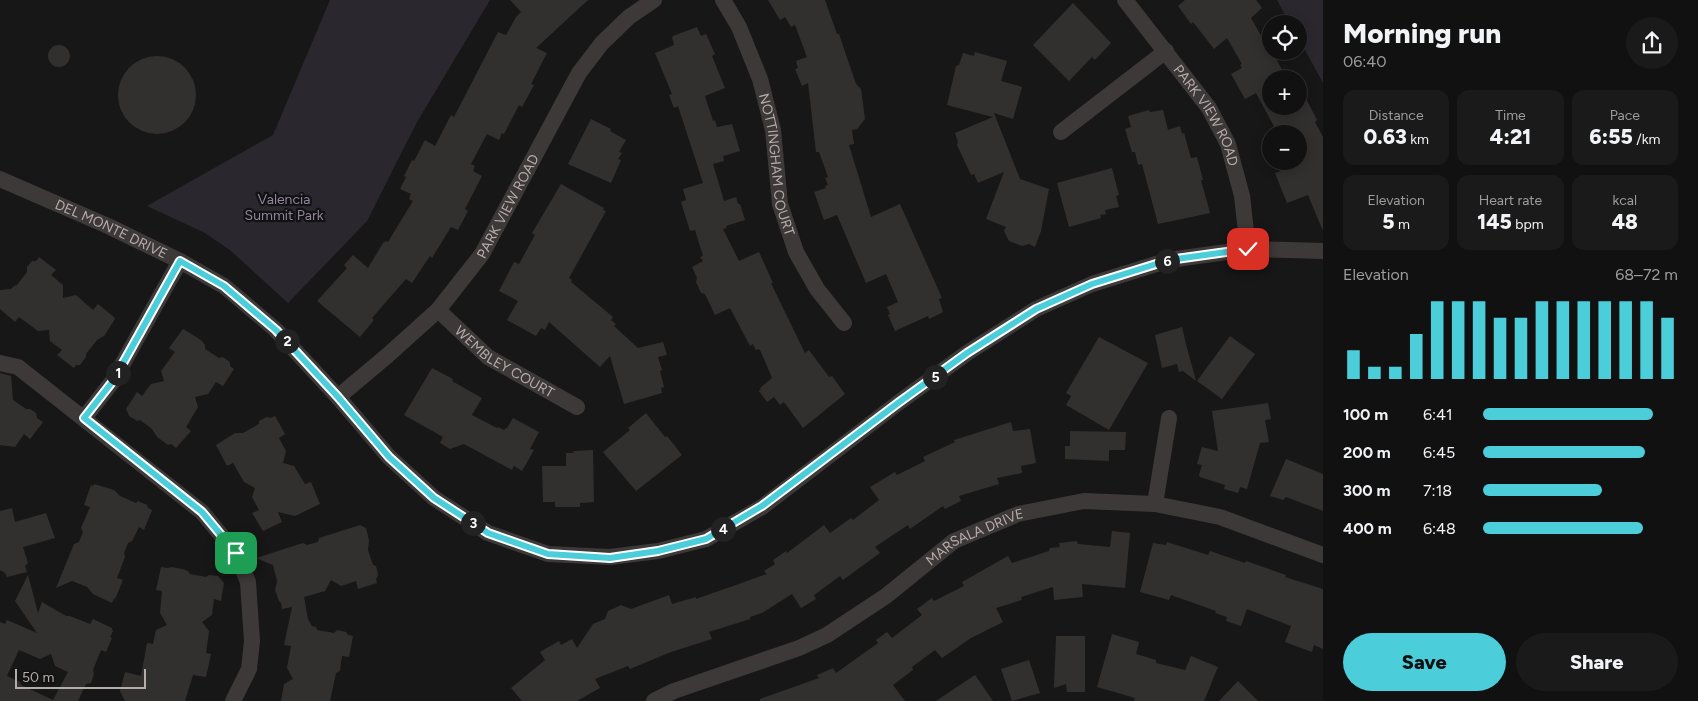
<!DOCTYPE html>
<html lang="en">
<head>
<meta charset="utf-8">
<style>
  :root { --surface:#121111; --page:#1b1a1a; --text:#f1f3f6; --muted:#9c9d9f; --line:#313131; --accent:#4cceda }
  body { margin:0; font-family:Figtree,sans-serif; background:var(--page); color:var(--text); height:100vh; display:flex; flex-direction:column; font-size:19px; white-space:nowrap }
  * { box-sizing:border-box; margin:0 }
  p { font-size:16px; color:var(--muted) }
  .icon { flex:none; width:28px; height:28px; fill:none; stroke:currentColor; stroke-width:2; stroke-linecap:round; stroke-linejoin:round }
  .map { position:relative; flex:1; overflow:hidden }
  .sheet { display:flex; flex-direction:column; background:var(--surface); width:375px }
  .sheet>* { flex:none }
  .tools { position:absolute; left:1262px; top:15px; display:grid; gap:10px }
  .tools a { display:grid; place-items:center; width:45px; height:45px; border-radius:50%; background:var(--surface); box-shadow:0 2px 12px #0003,0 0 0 1px var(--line); font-size:25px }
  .scale { position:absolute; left:15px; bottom:12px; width:131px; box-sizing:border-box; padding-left:5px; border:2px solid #b6acaa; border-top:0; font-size:14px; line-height:18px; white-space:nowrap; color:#b6acaa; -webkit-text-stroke:4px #131212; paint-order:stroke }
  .pin { position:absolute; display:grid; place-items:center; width:42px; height:42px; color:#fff; margin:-21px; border-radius:10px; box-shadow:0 2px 8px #0006 }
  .km { position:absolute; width:25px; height:25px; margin:-12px; border-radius:50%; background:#222; color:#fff; font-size:14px; line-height:25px; text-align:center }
  .round { display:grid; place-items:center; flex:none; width:52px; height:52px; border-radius:26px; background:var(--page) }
  .headline { display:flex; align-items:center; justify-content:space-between; height:85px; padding:0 20px }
  h1 { font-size:28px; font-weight:800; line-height:38px }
  .stats { display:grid; grid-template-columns:repeat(3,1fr); gap:8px; height:85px; padding:5px 20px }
  .stats div { display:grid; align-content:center; border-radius:12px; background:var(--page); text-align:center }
  .stats b { font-size:21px; font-weight:800 }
  .stats small { font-size:14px; font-weight:400 }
  .stats p { font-size:14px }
  .chart { height:140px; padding:10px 20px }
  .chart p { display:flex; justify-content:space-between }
  .chart svg { width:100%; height:90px; margin-top:5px; stroke:var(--accent); stroke-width:6 }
  .button { display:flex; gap:10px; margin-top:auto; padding:10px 20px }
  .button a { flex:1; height:58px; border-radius:30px; background:var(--accent); color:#111; font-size:20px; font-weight:800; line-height:58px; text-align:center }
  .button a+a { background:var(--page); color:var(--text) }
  ul { padding:0 20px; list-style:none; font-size:16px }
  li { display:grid; grid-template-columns:80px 60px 1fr; align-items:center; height:38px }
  li i { height:12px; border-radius:6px; background:var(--accent) }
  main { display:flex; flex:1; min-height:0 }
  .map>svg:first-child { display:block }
  .green { fill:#2b272f }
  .building { fill:#32302f; fill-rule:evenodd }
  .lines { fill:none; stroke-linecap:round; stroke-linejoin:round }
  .minor { stroke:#3d3938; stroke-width:16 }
  .route-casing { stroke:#fff; stroke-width:10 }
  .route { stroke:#4cceda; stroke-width:6 }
  .labels { text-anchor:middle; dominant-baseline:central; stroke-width:4.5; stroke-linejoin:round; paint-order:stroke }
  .street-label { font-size:14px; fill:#b6acaa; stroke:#131212 }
  .park-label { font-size:14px; fill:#91849f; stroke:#131212 }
</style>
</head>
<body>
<main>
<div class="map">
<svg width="1323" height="701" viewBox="0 0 1323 701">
  <rect width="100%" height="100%" fill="#181717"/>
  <path class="green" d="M330,0H490L417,122L367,221L288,303L231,251L205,233L147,206L273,135Z
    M1277,0H1323V83L1299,39V24H1290Z"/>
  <path class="building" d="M510,0H588L536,48L547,53L531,84L534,85L522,107L519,105L504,134L502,133L499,140L487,134L471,164L475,166L473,171L482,176L465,209L468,211L458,230L451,227L432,258L430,256L412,283L406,279L372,318L374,320L360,337L317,301L347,268L344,265L353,255L368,268L383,243L386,241L388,242L394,232L413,201L409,199L411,194L400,189L406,177L404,176L412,160L414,161L425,140L435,146L451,115L454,117L498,32L506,35L516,17L521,12Z
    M768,0H825L837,34H839L856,84L861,89L865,119L857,129L852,130L854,144L849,145L871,217L900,204L942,298L939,299L943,312L929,319L928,316L895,331L888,315L890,314L887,307L898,302L886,274L866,283L837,215L824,220L814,192L826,188L825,186L828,185L825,178L828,177L819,152H816L808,83L802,86L795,69L798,68L796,61L807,57L795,25L791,27L785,17L780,20Z
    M1185,0H1256L1262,8L1251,18L1264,41L1267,42L1287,79H1271V106H1299V85L1317,120L1315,122L1323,137V231L1308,195L1287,203L1275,173L1281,171L1278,166L1292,161H1299V134H1278L1256,93L1245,99L1231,74L1242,68L1240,65L1242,64L1227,38L1214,49L1193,22L1191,24L1178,6Z
    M1073,3L1111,43L1095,60L1092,57L1069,81L1033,45Z
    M697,27L701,36L706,34L715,54L712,56L725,88L705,96L713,121L715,120L717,127L732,124L740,151L723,156L724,161L713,164L724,201L736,197L738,204H740L745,220L726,226L727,228L723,229L739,261L759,252L773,283H771L782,306L805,353L809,350L829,377L832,376L845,394L803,428L784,402L780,405L774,397L767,402L759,391L761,389L760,388L772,378L761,352L759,349L756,350L753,344L750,346L730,308L715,315L705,294L701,293L696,282L697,278L692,267L703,261L700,257L703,256L695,230L690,231L681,202L686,200L683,189L703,183L678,106L674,108L669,95L672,94L655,53L674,45L672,38L673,36Z
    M48 56a11 11 0 1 1 22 0a11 11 0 1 1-22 0Z
    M975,52L1007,61L1001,81L1022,87L1013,119L994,113L1020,179L1049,189L1041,231L1035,247L1029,244L1022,246L1009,241L1004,231L1006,227L986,219L1004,172L978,183L974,174L971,175L957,145L958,142L955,133L993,117L947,105L956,66L959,65L963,53L974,56Z
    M118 95a39 39 0 1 1 78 0a39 39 0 1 1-78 0Z
    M1149,110L1150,112L1163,110L1168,130L1180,126L1182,134L1184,133L1191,158L1197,157L1203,180H1201L1210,213L1158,224L1142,164L1138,165L1135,152H1132L1125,129L1131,127L1128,116Z
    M591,119L611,129L610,131L626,140L619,152L622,153L618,159L621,160L611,183L568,164Z
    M1112,168L1119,195L1116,196L1119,207L1105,210L1106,214L1100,215L1101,218L1069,227L1057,183Z
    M561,184L604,208L603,210L606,211L569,278L572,280L571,282L613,317L611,320L616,324L614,326L638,348L663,342L667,355L658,357L662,370L660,371L664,387L661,388L662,393L624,404L610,356L600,367L549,322L545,330L541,328L536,336L507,320L518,301L499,291L514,262L519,264L535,235L532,233Z
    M39,257L56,270L51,275L63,285V298L76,295L93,310L98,304L114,317L115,319L104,336L97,340L86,354V357L80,365H76L74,368L57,355L62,350L50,341L49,330L38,331L19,317L15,322L0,309V290L11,289L14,286L17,285L27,272V267L32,261H36Z
    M1182,327L1187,348L1196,381L1183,371L1179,372L1177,364L1162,368L1155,335Z
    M183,329L201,340L205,345V349L219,358L223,357L230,362V366L234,369L223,386L216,382L208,394L195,397L198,407L186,427L191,431L176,448L171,444L168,445L157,437L152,429L140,420L137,421L129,416L126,409L137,392L142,396L151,384L164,381L161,371L175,352L169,348Z
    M1230,336L1255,354L1222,399L1197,381Z
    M1099,337L1148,363L1109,430L1066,405L1071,396L1066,393Z
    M432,368L453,379L452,381L482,398L472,415L497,428L498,427L504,430L506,428H507L513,418L539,432L530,449L534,450L522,471L514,466L512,470L464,444L450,449L440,443L443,437L404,415Z
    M0,373L11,376L13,400L26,409H30L36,413L37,418L43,422L30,439L24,434L15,447L0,445Z
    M1268,403L1271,419L1265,420L1269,442L1260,443L1247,489L1240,487L1238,493L1224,489L1225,485L1200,477L1199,475L1202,465L1197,464L1202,447L1218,451L1212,411Z
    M646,413L665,437L667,436L682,455L636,491L603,452L630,430L628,428Z
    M275,416L285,434L279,438L286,451L283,463L294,466L305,484L311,482L320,504L295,516L278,512L282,522L263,531L252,513L259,510L252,497L255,488L244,482L233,463L227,466L216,445L235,433H243L259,424V421L267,417L271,418Z
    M1011,422L1013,431L1030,429L1036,463L1021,466L1022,473L997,478L999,484L959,496L961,501L945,509L943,506L910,529L908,525L875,547L880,553L843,580L840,576L814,595L816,599L801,608L792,594L762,613L750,617V619L709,632L712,639L671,652L630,669L628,666L595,679L600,688L577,701H522L511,688L545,660L540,652L559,641L561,645L572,639L577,648L593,624L605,619L608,611L621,605L631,609L669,595L672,604L696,597V599L767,574L764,571L775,564L773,560L786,551L787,553L824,525L830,533L851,518L853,520L879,500L870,487L895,472L897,475L925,461L923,457L955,442L954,440Z
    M1070,431L1126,432L1125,450H1109V461L1065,459V446H1070Z
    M593,450L594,502L580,503V507H555V502H543L542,466H566V453H573L574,451Z
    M1286,459L1323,474V511L1286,497L1283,500L1270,496Z
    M94,484L114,490L120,496L136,503L138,501L147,505L148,508L152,510L144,530L139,527L132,541L128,543L124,553L125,557L117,578L123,580L115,599L114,598L112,603L93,594L87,587L72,581L56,588L74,544L79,542L83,532L81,528L90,507L84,505L91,485L93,486Z
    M12,508L15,522L46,513L55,538L23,547L28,563L25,566L27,572L7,577L5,573L0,570V511Z
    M360,525L366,528L369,540L368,550L373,565L376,566L378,575L376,579L377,583L358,589L356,581L341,586L331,580L325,591L304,597L308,619L312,626L316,627L317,630L334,633L337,630L346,632L348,635L353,636L349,657L342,656L340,671L336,673L330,701H281L284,684L293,679L287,668L291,646L284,645L292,607L282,609L281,603L279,601L275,590L277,581L273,565L256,558L303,543L307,545L318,542L319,538Z
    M1112,531L1130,533L1125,588L1082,584L1083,597L1054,600L1053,587L1021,597L1022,600L996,608L1003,622L971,638L942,658L935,650L912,667L913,670L893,685L905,701H760V699L819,678L817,675L833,668L836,673L878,643L876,640L887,632L892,638L922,615L917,609L932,598L934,601L964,586L962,582L1008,556L1012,563L1049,551L1050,548L1060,547L1059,543L1077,541L1078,544L1110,547Z
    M1167,542L1208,555L1210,551L1245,563L1246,561L1286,575L1285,577L1323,589V649L1314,645L1312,652L1285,642L1291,626L1247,609L1241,626L1226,621L1227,617L1215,613L1216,611L1171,595L1169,600L1140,592L1153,543L1166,545Z
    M161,567L168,568L171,567L182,569L188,571L190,574L206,577L209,575L218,576L224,583L221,601L214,599L212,615L202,622L209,631L206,653L211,654L206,677L193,675L185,701H125L120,691L125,672L141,676L147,643L153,644L156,630L167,625L160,613L162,591L156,590Z
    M28,575L38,613L42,602L66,616H70L90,624L93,619L112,628V630L113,631L110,637L112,638L106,652L101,650L93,670L94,674L91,683L86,684L78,701H0V622L5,624L7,620L37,633L15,601ZM19,650L40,659L51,654L55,666L68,672L53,700L21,685L20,682L7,676Z
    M1112,634L1139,642L1136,654L1156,660V663L1185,670L1191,656L1218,667L1204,701H1134L1135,698L1097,687Z
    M1056,636H1085V692H1067L1066,684L1054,688Z
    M1029,660L1040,693L1012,701L1001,669Z
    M975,675L993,701H936Z
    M1238,681L1258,701H1219Z"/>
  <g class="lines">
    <g class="minor">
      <path id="s1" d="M723,0L739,27L760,79L773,130L780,204L796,252L817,289L844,323"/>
      <path id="s2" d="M1125,0L1209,108L1228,144L1242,196L1248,249"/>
      <path d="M1061,132L1166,51"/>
      <path id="s3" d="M0,179L108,226L180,261L224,286L276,330L338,397L389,457L434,498L488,533L548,554L610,557L658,551L706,539L762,507L898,403L967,353L1036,309L1092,284L1169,260L1248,249L1323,251"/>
      <path id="s4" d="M438,310L488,357L577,407"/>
      <path d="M0,363L18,367L202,512L236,553L248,582L252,641L249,669L233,701"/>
      <path id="s5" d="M338,397L388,355L438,310L482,254L579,73L602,43L629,17L654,0"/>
      <path d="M84,418L113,381L180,261"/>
      <path d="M1155,504L1169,418"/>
      <path id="s6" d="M654,701L674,691L799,648L827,635L886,596L954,541L1018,514L1084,501L1155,504L1220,517L1323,555"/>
    </g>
  </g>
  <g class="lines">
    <g class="route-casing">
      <path id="route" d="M236,553L202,512L84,418L113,381L180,261L224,286L276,330L338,397L389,457L434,498L488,533L548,554L610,558L658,551L706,539L762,506L898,403L967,353L1036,309L1092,284L1169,260L1248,249"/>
    </g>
    <use href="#route" class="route"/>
  </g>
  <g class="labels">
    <g class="street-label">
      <text stroke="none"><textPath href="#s2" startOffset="142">PARK VIEW ROAD</textPath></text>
      <text stroke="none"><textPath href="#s1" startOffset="175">NOTTINGHAM COURT</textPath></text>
      <text stroke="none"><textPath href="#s5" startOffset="258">PARK VIEW ROAD</textPath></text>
      <text stroke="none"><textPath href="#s3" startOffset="122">DEL MONTE DRIVE</textPath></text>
      <text stroke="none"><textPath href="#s4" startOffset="85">WEMBLEY COURT</textPath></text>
      <text stroke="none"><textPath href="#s6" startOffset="364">MARSALA DRIVE</textPath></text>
    </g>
    <g class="park-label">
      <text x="284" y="199">Valencia<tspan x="284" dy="16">Summit Park</tspan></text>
    </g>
  </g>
</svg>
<div class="tools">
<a><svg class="icon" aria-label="locate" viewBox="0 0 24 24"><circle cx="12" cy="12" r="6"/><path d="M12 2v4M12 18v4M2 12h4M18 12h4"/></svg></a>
<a>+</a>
<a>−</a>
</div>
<div class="scale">50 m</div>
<div class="pin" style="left:236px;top:553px;background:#1e9e55"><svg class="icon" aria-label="arrive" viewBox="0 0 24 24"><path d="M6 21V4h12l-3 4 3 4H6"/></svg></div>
<div class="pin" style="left:1248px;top:249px;background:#d93025"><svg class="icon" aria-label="check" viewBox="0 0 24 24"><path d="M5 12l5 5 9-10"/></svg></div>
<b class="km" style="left:118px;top:373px">1</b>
<b class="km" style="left:287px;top:341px">2</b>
<b class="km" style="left:473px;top:523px">3</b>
<b class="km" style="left:723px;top:529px">4</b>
<b class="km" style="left:935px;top:377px">5</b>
<b class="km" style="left:1167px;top:261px">6</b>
</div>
<section class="sheet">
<div class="headline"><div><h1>Morning run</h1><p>06:40</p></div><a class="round"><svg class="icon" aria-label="share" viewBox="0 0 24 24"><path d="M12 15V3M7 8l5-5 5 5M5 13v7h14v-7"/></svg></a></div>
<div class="stats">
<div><p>Distance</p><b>0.63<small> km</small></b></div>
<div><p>Time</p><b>4:21</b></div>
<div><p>Pace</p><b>6:55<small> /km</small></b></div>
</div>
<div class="stats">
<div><p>Elevation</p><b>5<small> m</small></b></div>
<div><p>Heart rate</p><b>145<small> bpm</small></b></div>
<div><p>kcal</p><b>48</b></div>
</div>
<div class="chart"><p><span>Elevation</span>68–72 m</p>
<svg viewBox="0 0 160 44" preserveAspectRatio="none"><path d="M5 44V30M15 44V38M25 44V38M35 44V22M45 44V6M55 44V6M65 44V6M75 44V14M85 44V14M95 44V6M105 44V6M115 44V6M125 44V6M135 44V6M145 44V6M155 44V14"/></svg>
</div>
<ul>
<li><b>100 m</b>6:41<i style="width:87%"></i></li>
<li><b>200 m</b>6:45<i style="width:83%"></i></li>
<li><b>300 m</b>7:18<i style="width:61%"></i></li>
<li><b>400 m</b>6:48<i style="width:82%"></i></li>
</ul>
<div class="button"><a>Save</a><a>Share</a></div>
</section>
</main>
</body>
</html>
